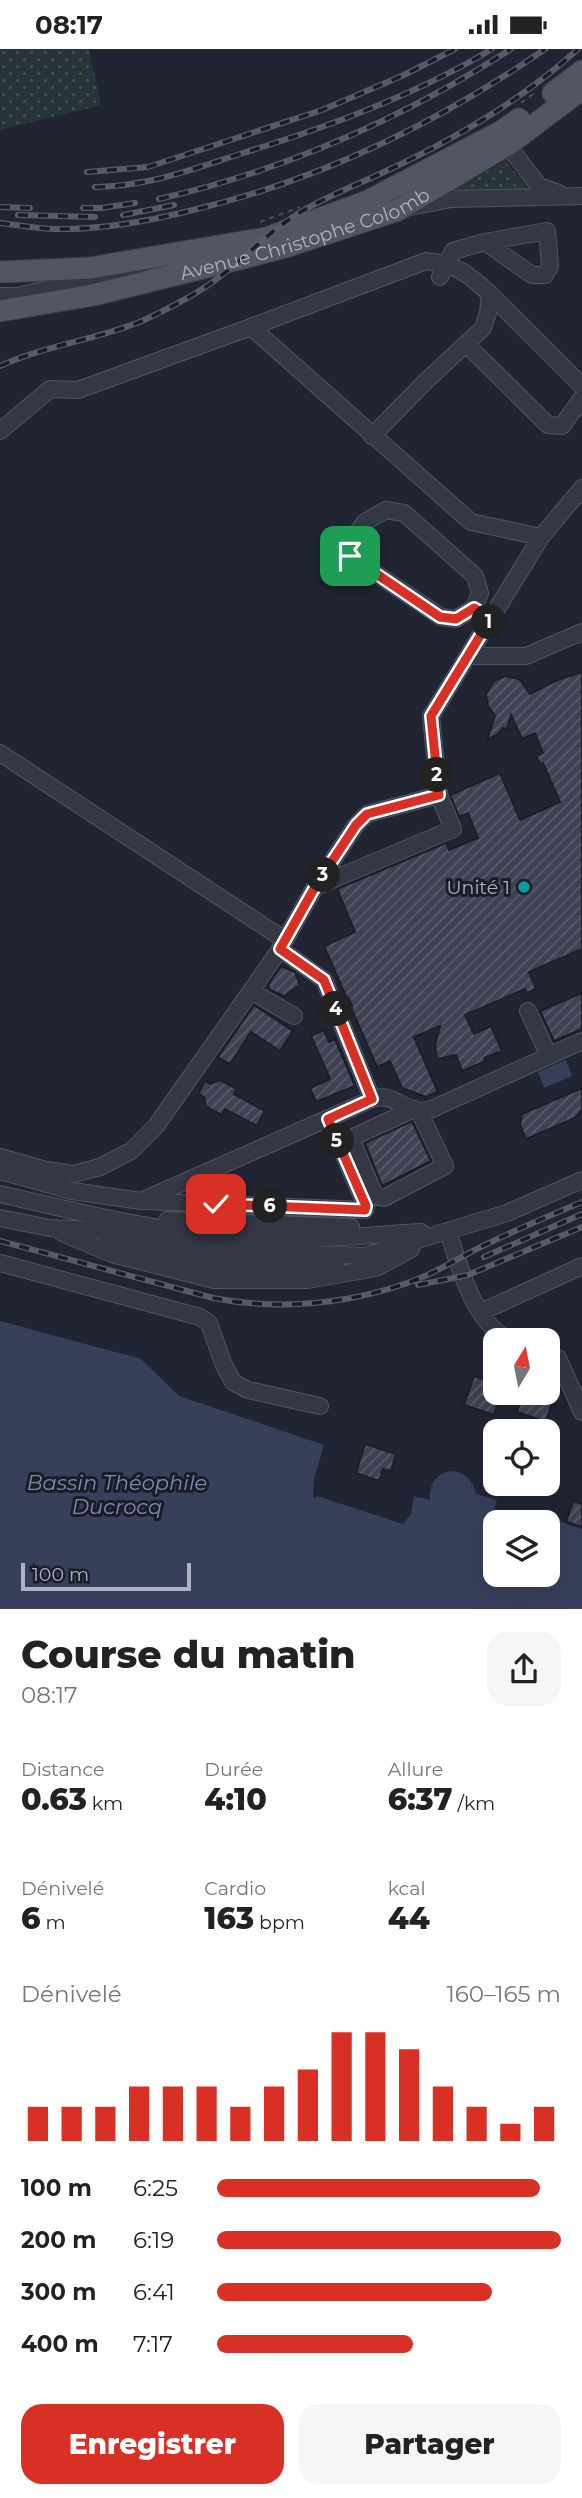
<!DOCTYPE html>
<html lang="fr">
<head>
<meta charset="utf-8">
<style>
  :root { --surface:#fff; --page:#f6f6f6; --text:#222; --muted:#767676; --accent:#d93025 }
  body { margin:0; font-family:Montserrat,sans-serif; background:var(--page); color:var(--text); height:100vh; display:flex; flex-direction:column; font-size:26px; white-space:nowrap }
  * { box-sizing:border-box; margin:0 }
  p { font-size:23px; color:var(--muted) }
  .icon { flex:none; width:38px; height:38px; fill:none; stroke:currentColor; stroke-width:2; stroke-linecap:round; stroke-linejoin:round }
  .map { position:relative; height:1560px; overflow:hidden }
  .sheet { display:flex; flex-direction:column; background:var(--surface); flex:1 }
  .sheet>* { flex:none }
  .needle { width:46px; rotate:10deg }
  .tools { position:absolute; left:483px; top:1279px; display:grid; gap:14px }
  .tools a { display:grid; place-items:center; width:77px; height:77px; border-radius:14px; background:var(--surface); box-shadow:0 7px 28px #0002; font-size:35px }
  .scale { position:absolute; left:21px; bottom:18px; width:170px; box-sizing:border-box; padding-left:7px; border:4px solid #aeb1c1; border-top:0; font-size:19px; line-height:24px; white-space:nowrap; color:#aeb1c1; -webkit-text-stroke:5px #1a1d28; paint-order:stroke }
  .pin { position:absolute; display:grid; place-items:center; width:60px; height:60px; color:#fff; margin:-30px; border-radius:14px; box-shadow:0 4px 10px #0006 }
  .km { position:absolute; width:35px; height:35px; margin:-18px; border-radius:50%; background:#222; color:#fff; font-size:19px; line-height:35px; text-align:center }
  .round { display:grid; place-items:center; flex:none; width:74px; height:74px; border-radius:21px; background:var(--page) }
  .headline { display:flex; align-items:center; justify-content:space-between; height:119px; padding:0 21px }
  h1 { font-size:38px; font-weight:800; line-height:52px }
  .metrics { display:grid; grid-template-columns:repeat(3,1fr); gap:10px; height:119px; padding:7px 21px }
  .metrics div { display:grid; align-content:center }
  .metrics b { font-size:30px; font-weight:800 }
  .metrics small { font-size:19px; font-weight:400 }
  .metrics p { font-size:19px }
  .chart { height:196px; padding:14px 21px }
  .chart p { display:flex; justify-content:space-between }
  .chart svg { width:100%; height:126px; margin-top:7px; stroke:var(--accent); stroke-width:6 }
  .primary-button { display:flex; gap:14px; margin-top:auto; padding:14px 21px }
  .primary-button a { flex:1; height:80px; border-radius:21px; background:var(--accent); color:#fff; font-size:28px; font-weight:800; line-height:80px; text-align:center }
  .primary-button a+a { background:var(--page); color:var(--text) }
  ul { padding:0 21px; list-style:none; font-size:23px }
  li { display:grid; grid-template-columns:112px 84px 1fr; align-items:center; height:52px }
  li i { height:18px; border-radius:9px; background:var(--accent) }
  .status { display:flex; justify-content:space-between; align-items:center; height:49px; padding:0 35px; background:var(--surface); direction:ltr }
  .status svg { height:19px; fill:currentColor }
  .map>svg:first-child { display:block }
  .grass { fill:url(#grass-dots) }
  .water { fill:#383f5b }
  .building { fill:url(#building-hatch); stroke:#1c1e2a; stroke-width:2 }
  .lines { fill:none; stroke-linecap:round; stroke-linejoin:round }
  .minor-casing { stroke:#525462; stroke-width:18 }
  .major-casing { stroke:#3e404d; stroke-width:23 }
  .path { stroke:#444f56; stroke-width:2; stroke-dasharray:5 5; stroke-linecap:butt }
  .minor { stroke:#343744; stroke-width:16 }
  .major { stroke:#525664; stroke-width:21 }
  .rail-casing { stroke:#575a6b; stroke-width:6 }
  .rail { stroke:#1a1d28; stroke-width:3.5; stroke-dasharray:10; stroke-linecap:butt }
  .route-casing { stroke:#fff; stroke-width:14 }
  .route { stroke:#d93025; stroke-width:9 }
  .culture-dot { fill:#0f9aa8; stroke:#1a1d28; stroke-width:2.5 }
  .labels { text-anchor:middle; dominant-baseline:central; stroke-width:6; stroke-linejoin:round; paint-order:stroke }
  .street-label { font-size:19px; fill:#aeb1c1; stroke:#1a1d28 }
  .poi-label { font-size:19px; fill:#aeb1c1; stroke:#1a1d28; text-anchor:end }
  .water-label { font-size:21px; font-style:italic; fill:#818aab; stroke:#1a1d28 }
</style>
</head>
<body>
<div class="status"><b>08:17</b><svg viewBox="0 0 49 12"><path d="M0 12V9h3v3zM5 12V6h3v6zM10 12V3h3v9zM15 12V0h3v12zM26 1h20v11H26zM47 4h2v5h-2z"/></svg></div>
<div class="map">
<svg width="582" height="1560" viewBox="0 0 582 1560">
  <defs>
    <pattern id="grass-dots" width="8" height="8" patternUnits="userSpaceOnUse" patternTransform="scale(1.75)"><rect width="8" height="8" fill="#273438"/><path d="M2 2h.1M6 6h.1" fill="none" stroke="#444f53" stroke-width="1.8" stroke-linecap="round"/></pattern>
    <pattern id="building-hatch" width="6" height="6" patternUnits="userSpaceOnUse" patternTransform="scale(1.75)"><rect width="6" height="6" fill="#3e4253"/><path d="M-1 1l2-2M0 6l6-6M5 7l2-2" fill="none" stroke="#575b6a"/></pattern>
  </defs>
  <rect width="100%" height="100%" fill="#212533"/>
  <path class="grass" d="M0,0H89L101,56L0,81Z
    M505,112L533,145L454,146L452,142Z"/>
  <path class="water" d="M566,1011L572,1027L544,1039L538,1023Z
    M0,1272L141,1310L179,1347L324,1396L314,1430L313,1448L316,1449L317,1447L403,1475L411,1465L414,1447L430,1451C427,1417 469,1411 476,1445L497,1451L492,1468L495,1477V1526H548V1474L528,1473L531,1463L582,1480V1560H0Z"/>
  <path class="building" d="M582,623V900L529,923L536,940L527,944L525,940L465,966L474,985L491,977L502,1002L484,1009L486,1012L462,1022L456,1006L437,1010L435,996L440,977L414,988L438,1043L426,1048L402,1039L390,1012L377,1018L324,897L355,883L337,840L446,794L449,801L478,789L468,764L459,768L450,746L500,724L520,771L560,753L543,714L540,715L536,707L543,704L535,684L522,690L511,666L507,680L503,679L497,686L487,691L495,667L488,657L486,645L494,632L505,627L519,630L530,645L555,632Z
    M281,917L295,923L300,936L284,947L270,941L268,936Z
    M582,944V980L554,992L540,962Z
    M254,956L293,982L280,1002L251,983L230,1015L218,1008Z
    M324,981L329,993L335,990L355,1037L316,1053L310,1039L330,1030L311,987Z
    M220,1031L237,1040L234,1045L265,1062L257,1077L225,1060L222,1066L206,1058L204,1048L198,1045L205,1032L210,1035Z
    M582,1039V1061L575,1069L526,1090L520,1076L522,1065Z
    M412,1072L431,1112L382,1137L365,1094Z
    M474,1327L495,1334V1344H501L494,1366L464,1356Z
    M523,1344H555L546,1373L517,1363Z
    M365,1395L396,1405L391,1422L383,1420L379,1432L356,1424Z
    M573,1452L582,1455V1478L566,1473Z"/>
  <g class="lines">
    <g class="minor-casing">
      <path id="minor" d="M504,86L512,102L539,137L559,144
        M410,158L451,150L582,147
        M440,228L453,202L485,193L547,182L550,217L545,226H532L485,193
        M490,245L582,337
        M0,247H16L138,221
        M251,278L426,212C457,215 468,225 490,245L488,264L483,279L426,332L372,387
        M466,295L548,376L562,377L582,349
        M0,382L50,340L78,341L251,278L471,473L541,488
        M474,559L456,570L441,568L350,507V493L365,473L386,461L404,464L475,527L480,544L474,559L491,569
        M468,607H526L582,583
        M0,704L285,891
        M315,838L356,776L367,765L439,746
        M280,900L251,942L294,967
        M528,962L549,1007
        M372,1050L324,931L280,900L315,838L453,780L439,746L431,667L541,488L582,439
        M414,1060L351,1089L375,1147L384,1149L445,1117L419,1062
        M0,1108L46,1121L74,1125L100,1118L131,1102L156,1077L251,942
        M0,1122L72,1142L141,1152L372,1050C390,1044 399,1056 415,1061C420,1063 426,1061 432,1060L582,992
        M0,1145C70,1161 142,1179 214,1187C282,1195 353,1187 421,1183
        M145,1152L365,1161L366,1157L328,1070
        M0,1169L50,1179L117,1182L216,1201L365,1207L507,1164L582,1131
        M167,1171L351,1178
        M448,1182C459,1216 474,1277 512,1292
        M62,1184L112,1205L214,1231H307L376,1219L411,1200
        M107,1191L216,1216L303,1217L337,1211
        M0,1214L200,1268L209,1274L223,1314L233,1333L248,1341L320,1357
        M481,1263L582,1217
        M548,1305L558,1309L582,1363"/>
    </g>
    <g class="major-casing">
      <g id="major">
        <path d="M553,44L582,22"/>
        <path d="M0,223L90,219L266,189L368,152L502,82L519,70"/>
        <path id="s1" d="M0,262L93,246L243,209L285,198L398,161L509,95L582,40"/>
      </g>
    </g>
    <path class="path" d="M521,54L536,43
      M260,173L300,158"/>
    <use href="#minor" class="minor"/>
    <use href="#major" class="major"/>
    <g class="rail-casing">
      <path id="rail" d="M87,123L148,118L322,61L404,26L455,0
        M95,138C149,137 190,121 240,105C327,78 414,47 492,0
        M159,150C286,121 402,70 511,0
        M0,158L30,159
        M83,159H101L135,154
        M18,166L95,168
        M123,166L174,156
        M0,174C17,176 35,179 53,180C99,181 145,173 189,162C317,132 437,75 545,0
        M0,317C46,296 96,291 142,272C164,262 187,250 207,237C240,215 266,184 299,164C327,147 357,136 386,122C455,90 521,52 578,0
        M0,1192L213,1249C280,1262 354,1255 418,1230C443,1220 465,1205 489,1194C520,1179 551,1166 582,1153
        M484,1208L582,1165
        M418,1236L468,1226L582,1178"/>
    </g>
    <use href="#rail" class="rail"/>
  </g>
  <g class="lines">
    <g class="route-casing">
      <path id="route" d="M216,1155L365,1161L366,1157L328,1070L372,1050L324,931L280,900L315,838L356,776L367,765L439,746L431,667L491,569L474,559L456,570L440,568L350,507"/>
    </g>
    <use href="#route" class="route"/>
  </g>
  <circle class="culture-dot" cx="524" cy="838" r="7"/>
  <g class="labels">
    <g class="street-label">
      <text stroke="none"><textPath href="#s1" startOffset="315">Avenue Christophe Colomb</textPath></text>
    </g>
    <g class="poi-label">
      <text x="510" y="838">Unité 1</text>
    </g>
    <g class="water-label">
      <text x="117" y="1433">Bassin Théophile<tspan x="117" dy="24">Ducrocq</tspan></text>
    </g>
  </g>
</svg>
<div class="tools">
<a><svg class="needle" viewBox="-14 -14 28 28"><path d="M0-13l5 13h-10z" fill="#e53935"/><path d="M0 13l5-13h-10z" fill="#767676"/></svg></a>
<a><svg class="icon" aria-label="locate" viewBox="0 0 24 24"><circle cx="12" cy="12" r="6"/><path d="M12 2v4M12 18v4M2 12h4M18 12h4"/></svg></a>
<a><svg class="icon" aria-label="layers" viewBox="0 0 24 24"><path d="M12 4l9 5-9 5-9-5zM3 14l9 5 9-5"/></svg></a>
</div>
<div class="scale">100 m</div>
<div class="pin" style="left:350px;top:507px;background:#1e9e55"><svg class="icon" aria-label="arrive" viewBox="0 0 24 24"><path d="M6 21V4h12l-3 4 3 4H6"/></svg></div>
<div class="pin" style="left:216px;top:1155px;background:#d93025"><svg class="icon" aria-label="check" viewBox="0 0 24 24"><path d="M5 12l5 5 9-10"/></svg></div>
<b class="km" style="left:489px;top:573px">1</b>
<b class="km" style="left:437px;top:726px">2</b>
<b class="km" style="left:323px;top:826px">3</b>
<b class="km" style="left:336px;top:960px">4</b>
<b class="km" style="left:337px;top:1092px">5</b>
<b class="km" style="left:270px;top:1157px">6</b>
</div>
<section class="sheet">
<div class="headline"><div><h1>Course du matin</h1><p>08:17</p></div><a class="round"><svg class="icon" aria-label="share" viewBox="0 0 24 24"><path d="M12 15V3M7 8l5-5 5 5M5 13v7h14v-7"/></svg></a></div>
<div class="metrics">
<div><p>Distance</p><b>0.63<small> km</small></b></div>
<div><p>Durée</p><b>4:10</b></div>
<div><p>Allure</p><b>6:37<small> /km</small></b></div>
</div>
<div class="metrics">
<div><p>Dénivelé</p><b>6<small> m</small></b></div>
<div><p>Cardio</p><b>163<small> bpm</small></b></div>
<div><p>kcal</p><b>44</b></div>
</div>
<div class="chart"><p><span>Dénivelé</span>160–165 m</p>
<svg viewBox="0 0 160 44" preserveAspectRatio="none"><path d="M5 44V32M15 44V32M25 44V32M35 44V25M45 44V25M55 44V25M65 44V32M75 44V25M85 44V19M95 44V6M105 44V6M115 44V12M125 44V25M135 44V32M145 44V38M155 44V32"/></svg>
</div>
<ul>
<li><b>100 m</b>6:25<i style="width:94%"></i></li>
<li><b>200 m</b>6:19<i style="width:100%"></i></li>
<li><b>300 m</b>6:41<i style="width:80%"></i></li>
<li><b>400 m</b>7:17<i style="width:57%"></i></li>
</ul>
<div class="primary-button"><a>Enregistrer</a><a>Partager</a></div>
</section>
</body>
</html>
